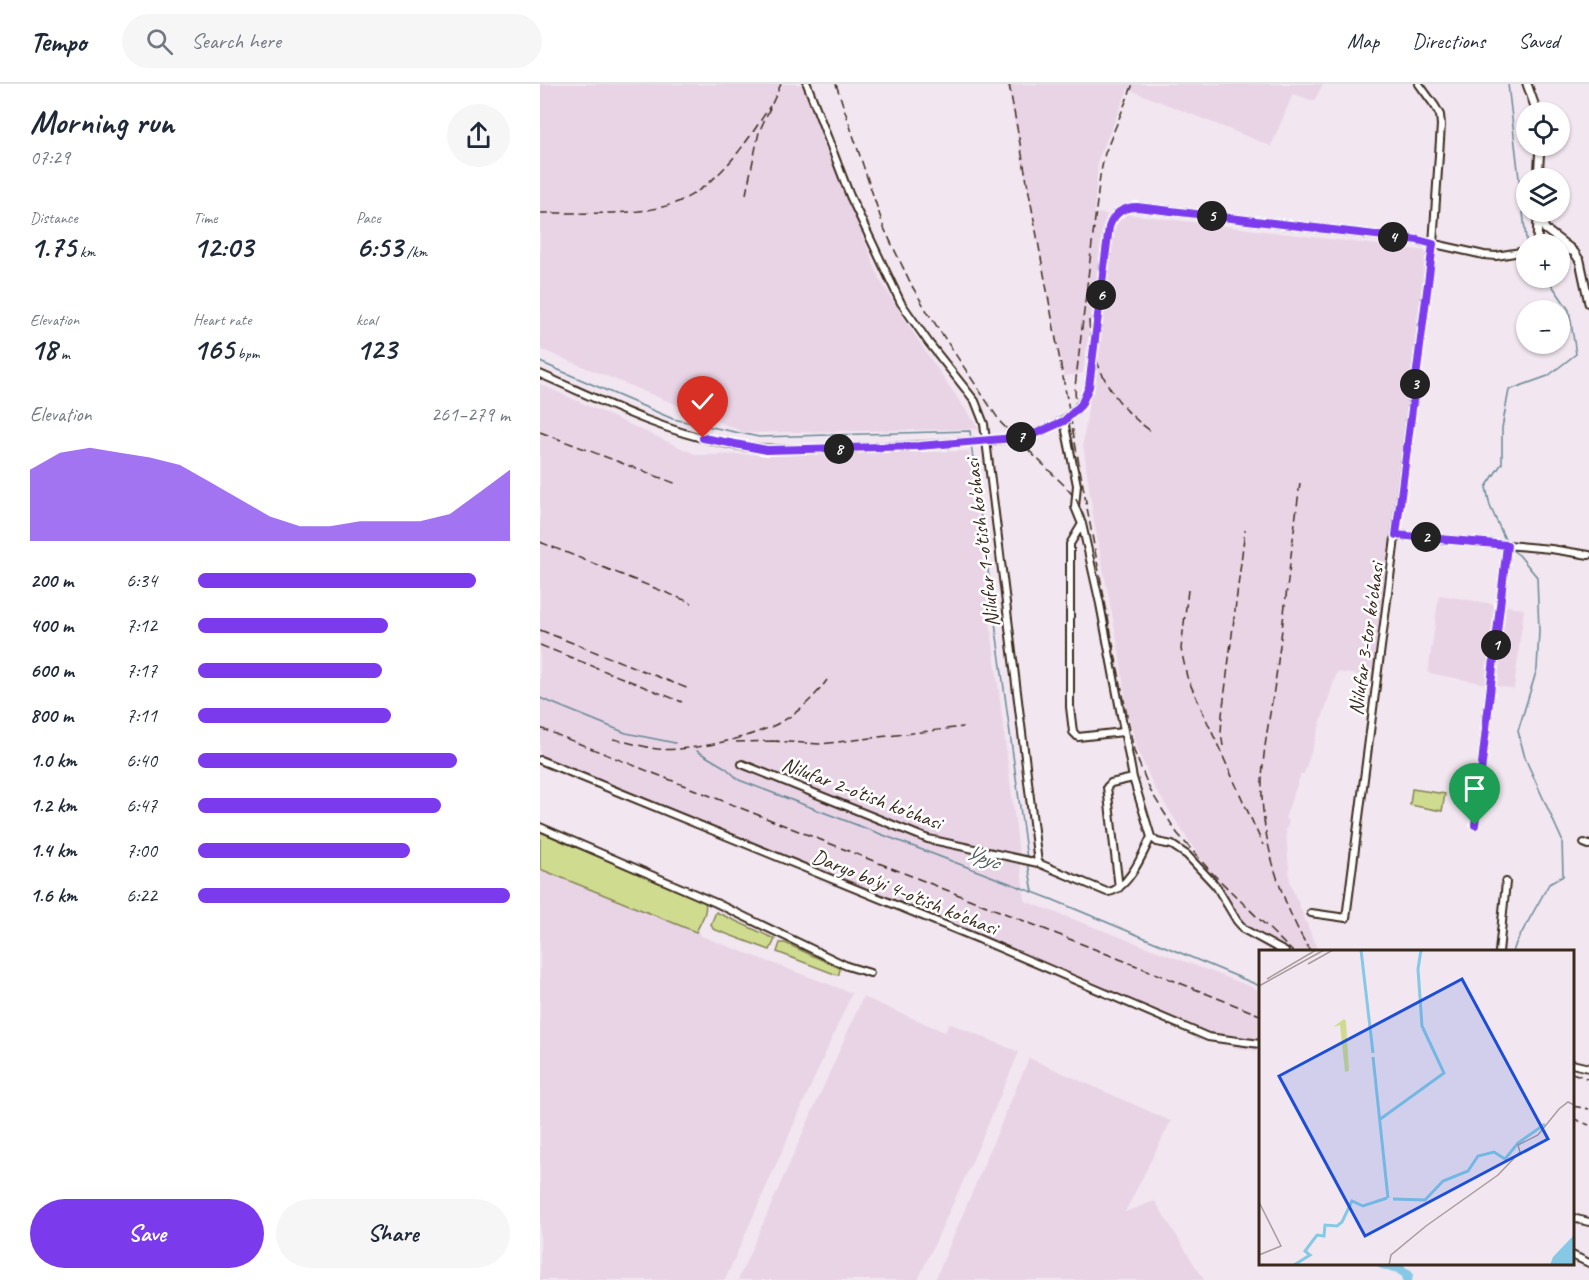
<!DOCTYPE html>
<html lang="en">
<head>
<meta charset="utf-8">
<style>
  :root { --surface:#fff; --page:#f6f6f7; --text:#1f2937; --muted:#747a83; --line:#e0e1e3; --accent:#7c3aed }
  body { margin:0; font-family:Caveat,sans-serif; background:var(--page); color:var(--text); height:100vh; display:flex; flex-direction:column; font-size:22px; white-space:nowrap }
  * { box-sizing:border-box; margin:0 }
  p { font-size:20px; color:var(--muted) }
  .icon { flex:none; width:33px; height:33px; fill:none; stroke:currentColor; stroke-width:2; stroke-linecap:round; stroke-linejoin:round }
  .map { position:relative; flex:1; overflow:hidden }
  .side { display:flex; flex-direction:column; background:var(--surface); width:540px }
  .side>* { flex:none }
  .controls { position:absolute; left:976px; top:18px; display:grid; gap:12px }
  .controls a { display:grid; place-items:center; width:54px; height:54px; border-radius:50%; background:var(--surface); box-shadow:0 2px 4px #0004; font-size:30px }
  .pin { position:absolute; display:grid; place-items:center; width:51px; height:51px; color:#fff; margin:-62px -26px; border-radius:50% 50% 50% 0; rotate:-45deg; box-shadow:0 0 6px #0007 }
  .pin .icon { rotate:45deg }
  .km { position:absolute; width:30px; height:30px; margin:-15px; border-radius:50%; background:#222; color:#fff; font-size:16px; line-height:30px; text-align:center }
  .round { display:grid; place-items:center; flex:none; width:63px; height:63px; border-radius:32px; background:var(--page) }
  .head { display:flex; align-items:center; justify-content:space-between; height:102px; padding:0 30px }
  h1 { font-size:33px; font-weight:800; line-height:45px }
  .metrics { display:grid; grid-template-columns:repeat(3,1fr); gap:9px; height:102px; padding:6px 30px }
  .metrics div { display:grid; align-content:center }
  .metrics b { font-size:30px; font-weight:800 }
  .metrics small { font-size:16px; font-weight:400 }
  .metrics p { font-size:16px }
  .chart { height:168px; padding:12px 30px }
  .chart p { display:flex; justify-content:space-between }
  .chart svg { width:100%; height:108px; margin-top:6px; fill:var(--accent); opacity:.7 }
  .primary-button { display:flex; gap:12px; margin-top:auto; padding:12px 30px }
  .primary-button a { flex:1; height:69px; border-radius:36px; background:var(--accent); color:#fff; font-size:24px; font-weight:800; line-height:69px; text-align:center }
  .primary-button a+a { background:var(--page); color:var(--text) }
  ul { padding:0 30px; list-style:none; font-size:20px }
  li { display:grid; grid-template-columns:96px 72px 1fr; align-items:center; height:45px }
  li i { height:15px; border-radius:8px; background:var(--accent) }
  header { display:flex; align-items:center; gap:36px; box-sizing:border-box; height:84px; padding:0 30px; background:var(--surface); border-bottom:2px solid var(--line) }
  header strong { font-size:28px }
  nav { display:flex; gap:33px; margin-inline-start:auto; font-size:21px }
  .search { width:420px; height:54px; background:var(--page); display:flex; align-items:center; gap:15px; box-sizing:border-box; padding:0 21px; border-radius:33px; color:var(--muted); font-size:22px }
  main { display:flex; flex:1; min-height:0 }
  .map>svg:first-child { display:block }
  .built { fill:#e9d4e6 }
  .green { fill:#cfdc8f; stroke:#858356; stroke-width:1.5 }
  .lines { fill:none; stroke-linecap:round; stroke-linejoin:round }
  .stream { stroke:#678996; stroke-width:1.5 }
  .river { stroke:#85c9e6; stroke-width:10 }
  .minor-casing { stroke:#3b2a1e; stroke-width:10 }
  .tertiary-casing { stroke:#3b2a1e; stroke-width:11 }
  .minor { stroke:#fff; stroke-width:6 }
  .tertiary { stroke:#fff; stroke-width:7 }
  .rail { stroke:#3b2a1e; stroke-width:1.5; stroke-dasharray:9 4.5; stroke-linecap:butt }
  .route-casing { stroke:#fff; stroke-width:12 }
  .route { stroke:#7c3aed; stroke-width:8 }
  .labels { text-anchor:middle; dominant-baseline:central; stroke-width:5; stroke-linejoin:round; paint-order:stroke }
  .street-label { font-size:21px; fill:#3b2a1e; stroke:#fff }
  .water-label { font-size:22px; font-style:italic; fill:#515a5a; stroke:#fff }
  .inset-river { fill:none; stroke:#85c9e6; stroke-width:3 }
  .inset-road { fill:none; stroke:#a99b9c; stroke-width:1.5 }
  .view { fill:#1d4ed8; fill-opacity:0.15; stroke:#1d4ed8; stroke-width:3 }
  .inset-edge { fill:none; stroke:#3b2a1e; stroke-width:3 }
</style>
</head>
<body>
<header>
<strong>Tempo</strong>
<div class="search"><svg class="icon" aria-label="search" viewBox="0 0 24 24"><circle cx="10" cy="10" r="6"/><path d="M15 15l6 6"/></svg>Search here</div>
<nav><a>Map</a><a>Directions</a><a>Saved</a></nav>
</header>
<main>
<section class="side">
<div class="head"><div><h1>Morning run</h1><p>07:29</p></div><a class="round"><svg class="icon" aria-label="share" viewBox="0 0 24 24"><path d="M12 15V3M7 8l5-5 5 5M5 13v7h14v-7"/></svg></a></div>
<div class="metrics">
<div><p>Distance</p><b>1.75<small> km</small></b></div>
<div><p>Time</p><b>12:03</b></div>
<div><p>Pace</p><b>6:53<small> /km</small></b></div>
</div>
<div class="metrics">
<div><p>Elevation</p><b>18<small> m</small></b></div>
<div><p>Heart rate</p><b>165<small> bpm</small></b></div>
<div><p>kcal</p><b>123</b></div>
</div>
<div class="chart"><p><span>Elevation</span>261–279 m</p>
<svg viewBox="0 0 160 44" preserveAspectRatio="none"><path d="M0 44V15L10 8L20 6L30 8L40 10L50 13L60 20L70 27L80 34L90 38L100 38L110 36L120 36L130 36L140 33L150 24L160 15V44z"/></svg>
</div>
<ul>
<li><b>200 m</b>6:34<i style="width:89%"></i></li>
<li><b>400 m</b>7:12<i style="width:61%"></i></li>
<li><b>600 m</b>7:17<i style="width:59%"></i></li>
<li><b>800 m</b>7:11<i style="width:62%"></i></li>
<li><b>1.0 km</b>6:40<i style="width:83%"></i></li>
<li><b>1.2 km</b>6:47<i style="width:78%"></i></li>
<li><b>1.4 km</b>7:00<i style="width:68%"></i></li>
<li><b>1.6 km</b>6:22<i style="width:100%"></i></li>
</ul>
<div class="primary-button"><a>Save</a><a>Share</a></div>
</section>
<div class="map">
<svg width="1049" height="1196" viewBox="0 0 1049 1196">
  <rect width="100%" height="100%" fill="#f2e6f0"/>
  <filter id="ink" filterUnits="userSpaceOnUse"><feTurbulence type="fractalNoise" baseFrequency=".0167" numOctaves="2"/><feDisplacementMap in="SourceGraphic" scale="12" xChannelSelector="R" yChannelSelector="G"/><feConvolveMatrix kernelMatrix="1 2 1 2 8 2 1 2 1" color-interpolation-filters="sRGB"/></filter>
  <g filter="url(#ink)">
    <path class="built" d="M0,0H264L340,196L385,267L439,345L206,349L0,265Z
      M467,0H783L774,17L753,10L731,62L588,5L558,76L554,129L567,130L543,289L524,292Z
      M587,130L887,167L833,593L797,588L764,690H761L745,734L749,737L746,746L750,799L778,867H750L704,842L614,703L598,667L588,633L579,567L553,432L543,359L574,141Z
      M0,300L157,371L429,367L485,817L720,906V967L696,964L270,789L78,713L0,679Z
      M899,511L984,525L974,605L888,589Z
      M0,783L158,846L161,852L312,909L185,1196H0Z
      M323,913L405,948L409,939L479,968L431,1080L378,1196H198Z
      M489,974L631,1037L585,1128L615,1117L664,1196H395Z"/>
    <path class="green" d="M872,705L905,710L902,727L870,721Z
      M0,748L165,818C168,828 160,839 156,848L0,785Z
      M176,828L235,855L230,866L173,845L171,840Z
      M240,859H245L300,884L299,890L297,891L237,868Z"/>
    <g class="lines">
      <path class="stream" d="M968,0L987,163
        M0,278L133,335L219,353L430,347L431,356
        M431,360L487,775
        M967,460L950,422L946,403L962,379V344L969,306L1008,292L1036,270L1029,226L1007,194
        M969,464L979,471L997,493L999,547L997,585L978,647L985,674L1022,756L1023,792L1009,800L976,859L973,868
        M0,614L86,649L135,659
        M157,667L186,684L199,696L511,815L720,902
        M488,780L493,808"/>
      <path class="river" d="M842,1180L858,1184L868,1191L867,1196"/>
      <g class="minor-casing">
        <path id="minor" d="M267,0L310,112L361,219L389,259L435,317L444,340L498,779
          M0,290C58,315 116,345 179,358C219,367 260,366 301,364C342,363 383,362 424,358C448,356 474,357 496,349C520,340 541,329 549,303L569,143C574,129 582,123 597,123L877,156L944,171L956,172L987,167
          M524,337L537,401L535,423L542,440L560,520L593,694L611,753L617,758L632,761L647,771L676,802L697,837L705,846L745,868
          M542,440L530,460V623L533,648L538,653L583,648
          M857,451L1011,465L1049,471
          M0,676L439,855L668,953L720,960
          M202,680L388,755L498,779L567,808C588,807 603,769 611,753
          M935,741L967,461
          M0,743L176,819L307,882L330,889
          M1044,759L1049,761
          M579,804L567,703L571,699L593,694
          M771,829L806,834L893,160L901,41L900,31L895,22L879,0
          M959,868L966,798
          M1032,980L1049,984
          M1032,1134L1049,1138
          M1032,1171L1049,1179"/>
      </g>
      <g class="tertiary-casing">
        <path id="tertiary" d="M987,0L997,28
          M998,94L1000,62
          M999,128L1005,145L1031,165
          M997,160L998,133
          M1020,164L1034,168L1040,177L1049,219"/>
      </g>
      <use href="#minor" class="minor"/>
      <use href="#tertiary" class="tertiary"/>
      <path class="rail" d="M296,0L344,144L372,202L388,229L461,339L524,401L536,415L544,433
        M469,0L555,467L594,667L610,706L637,749L671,788L753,868
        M206,110L219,48L241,0
        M0,129C41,128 103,134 140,117C181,98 207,58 230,22
        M549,236C551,281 574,322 611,347
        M536,327L535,303L560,92L565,69L593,0
        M0,348L137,400
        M760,399C752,461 745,523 737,585C732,623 723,661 722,698C720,752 742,823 771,868
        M0,458L152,519
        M648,506L641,565L647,593L723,761
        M0,546L149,605
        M0,561L142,618
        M0,644L720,931
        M73,655C88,658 103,663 118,665C149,668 211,654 239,639C258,629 274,614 287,596
        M231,657L281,660L423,643
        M196,658L238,657
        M683,662L681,649L682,631L705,446
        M1032,989L1049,995
        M1032,1022L1049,1025
        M1032,1034L1049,1041"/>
    </g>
  </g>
  <g class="lines" filter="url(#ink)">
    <g class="route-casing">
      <path id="route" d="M163,354L227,366L379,362L475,354L497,349L524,337L541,321L549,303L569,143C574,129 583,123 597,123L878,156L893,160L856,451L967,461L935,741"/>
    </g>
    <use href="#route" class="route"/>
  </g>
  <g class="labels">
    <g class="street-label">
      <text transform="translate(442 459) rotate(-97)">Nilufar 1-o'tish ko'chasi</text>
      <text transform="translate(826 555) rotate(-82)">Nilufar 3-tor ko'chasi</text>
      <text transform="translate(322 709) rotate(21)">Nilufar 2-o'tish ko'chasi</text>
      <text transform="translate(365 808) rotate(22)">Daryo bo'yi 4-o'tish ko'chasi</text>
    </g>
    <g class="water-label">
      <text transform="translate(443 773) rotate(21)">Урус</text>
    </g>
  </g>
  <g transform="translate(719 866)">
    <rect width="315" height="315" fill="#f2e6f0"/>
    <path d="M85,69L87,71L90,121L86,122L81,75L74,77Z" fill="#cfdc8f"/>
    <path d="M315,285V315H291L294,307Z" fill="#85c9e6"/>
    <path class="inset-river" d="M102,0L114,103M114,107L129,248M120,170L185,123L163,76L159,19L162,0M134,249L166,250L184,231L209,221L219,206L235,202L246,209L259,193L286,174M35,315L51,305L46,301L58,285L65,286L66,275L78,276L83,272L93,251L104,256L128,248"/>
    <path class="inset-road" d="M49,14L74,0M8,29L57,0M0,36L65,0M0,252L22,296L0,305M130,315L132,305L167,276L239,225L261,202L259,195L279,185L300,159L309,152L315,155"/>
    <path class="view" d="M203,29L289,189L106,286L20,126Z"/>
    <rect width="315" height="315" class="inset-edge"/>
  </g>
</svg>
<div class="controls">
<a><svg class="icon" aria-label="locate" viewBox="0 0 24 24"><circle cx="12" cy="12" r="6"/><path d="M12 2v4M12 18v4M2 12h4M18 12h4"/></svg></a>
<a><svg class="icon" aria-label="layers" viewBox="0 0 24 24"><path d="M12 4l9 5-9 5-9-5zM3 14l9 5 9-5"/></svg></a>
<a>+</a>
<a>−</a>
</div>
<div class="pin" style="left:935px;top:741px;background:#1e9e55"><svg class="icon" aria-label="arrive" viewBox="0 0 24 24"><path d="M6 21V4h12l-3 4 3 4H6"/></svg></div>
<div class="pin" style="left:163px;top:354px;background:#d93025"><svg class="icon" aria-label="check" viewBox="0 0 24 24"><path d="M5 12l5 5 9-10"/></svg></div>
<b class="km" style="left:956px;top:561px">1</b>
<b class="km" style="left:886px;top:453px">2</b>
<b class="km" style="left:875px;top:300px">3</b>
<b class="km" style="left:853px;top:153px">4</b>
<b class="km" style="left:672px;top:132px">5</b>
<b class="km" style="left:561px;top:211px">6</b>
<b class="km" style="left:481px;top:353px">7</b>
<b class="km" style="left:299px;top:365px">8</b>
</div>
</main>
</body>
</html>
